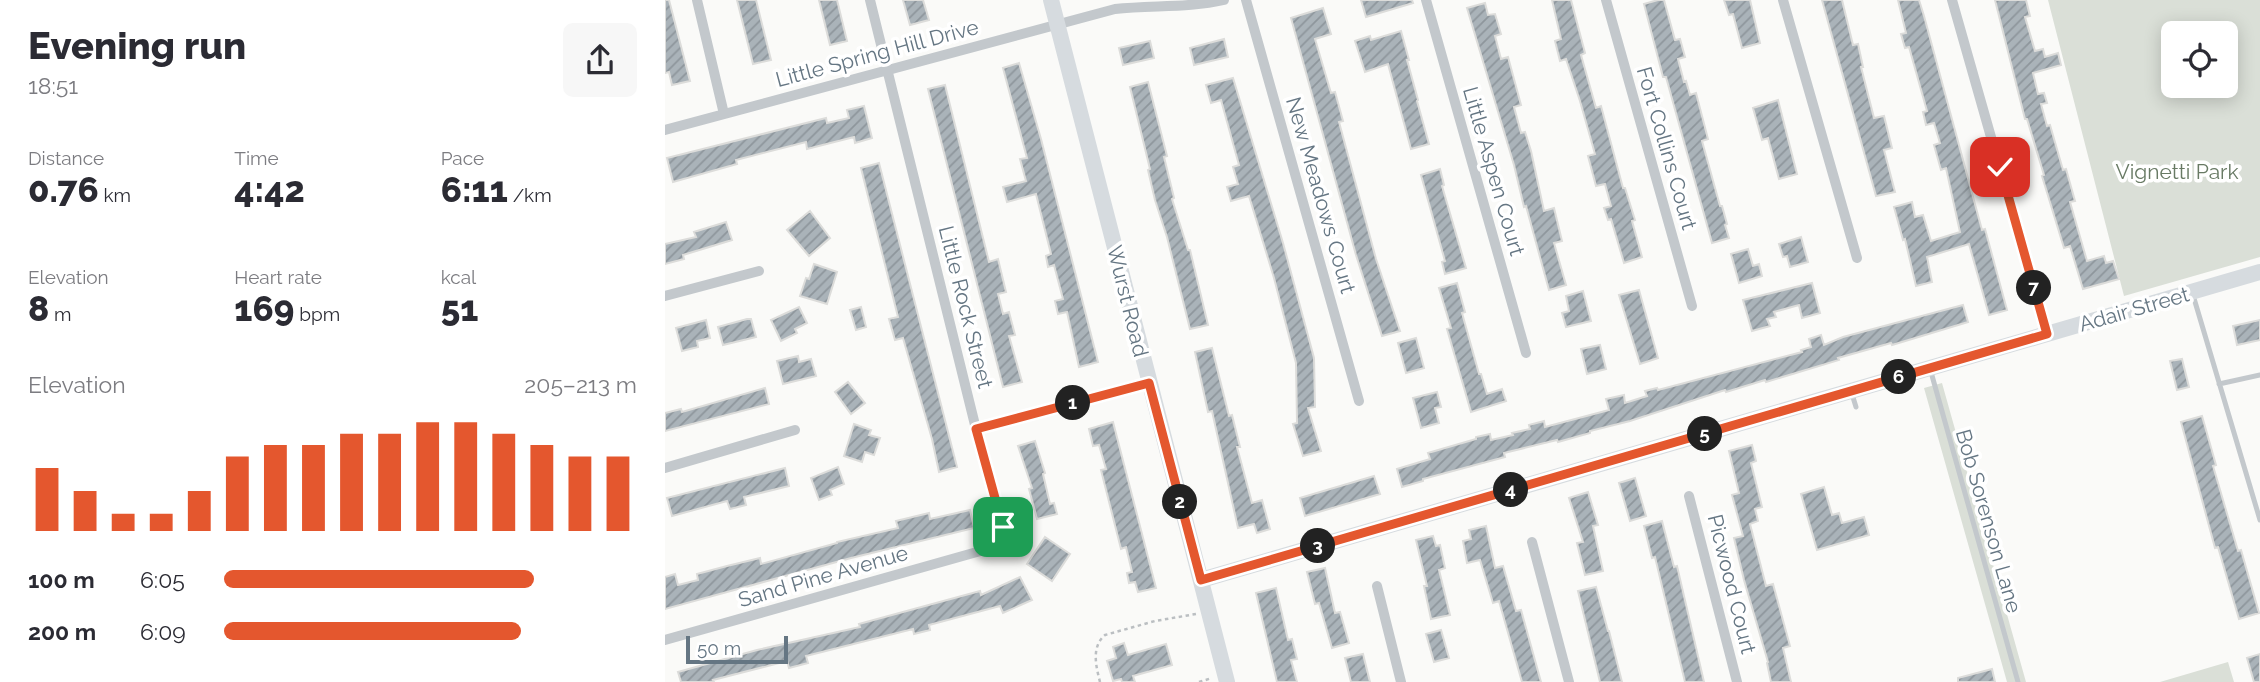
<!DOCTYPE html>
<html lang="en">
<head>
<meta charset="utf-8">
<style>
  :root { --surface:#fff; --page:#f7f7f7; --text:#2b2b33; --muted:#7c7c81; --accent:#e4572e }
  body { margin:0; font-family:Raleway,sans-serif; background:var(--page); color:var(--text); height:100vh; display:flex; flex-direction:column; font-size:26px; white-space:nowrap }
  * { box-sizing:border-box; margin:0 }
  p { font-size:23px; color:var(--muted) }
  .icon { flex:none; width:38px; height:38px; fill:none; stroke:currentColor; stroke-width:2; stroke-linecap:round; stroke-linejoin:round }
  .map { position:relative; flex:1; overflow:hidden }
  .panel { display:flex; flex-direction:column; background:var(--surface); width:665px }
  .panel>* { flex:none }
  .buttons { position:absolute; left:1496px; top:21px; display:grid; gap:14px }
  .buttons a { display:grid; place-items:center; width:77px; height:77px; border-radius:10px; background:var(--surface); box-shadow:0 4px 18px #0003; font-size:35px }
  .scale { position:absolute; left:21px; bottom:18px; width:102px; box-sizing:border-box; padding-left:7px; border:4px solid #657683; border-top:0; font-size:19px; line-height:24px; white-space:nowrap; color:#657683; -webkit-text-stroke:5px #fff; paint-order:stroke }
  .pin { position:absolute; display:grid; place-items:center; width:60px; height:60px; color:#fff; margin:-30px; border-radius:14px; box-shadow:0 4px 10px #0006 }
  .km { position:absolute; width:35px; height:35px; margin:-18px; border-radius:50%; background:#222; color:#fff; font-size:19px; line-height:35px; text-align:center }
  .round { display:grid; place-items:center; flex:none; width:74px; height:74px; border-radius:10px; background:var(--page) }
  .headline { display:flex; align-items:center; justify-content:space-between; height:119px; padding:0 28px }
  h1 { font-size:38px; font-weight:800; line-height:52px }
  .metrics { display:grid; grid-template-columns:repeat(3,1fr); gap:10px; height:119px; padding:7px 28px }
  .metrics div { display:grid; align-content:center }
  .metrics b { font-size:35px; font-weight:800 }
  .metrics small { font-size:19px; font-weight:400 }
  .metrics p { font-size:19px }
  .chart { height:196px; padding:14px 28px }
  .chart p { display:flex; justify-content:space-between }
  .chart svg { width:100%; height:126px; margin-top:7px; stroke:var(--accent); stroke-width:6 }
  ul { padding:0 28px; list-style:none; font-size:23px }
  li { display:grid; grid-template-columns:112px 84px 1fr; align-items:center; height:52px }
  li i { height:18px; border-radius:9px; background:var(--accent) }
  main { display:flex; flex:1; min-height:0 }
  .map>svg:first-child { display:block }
  .green { fill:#dadfd7; fill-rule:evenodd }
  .building { fill:url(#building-hatch); stroke:#dcdcda; stroke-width:2 }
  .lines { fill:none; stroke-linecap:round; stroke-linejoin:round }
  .path { stroke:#bbbfc2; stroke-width:2.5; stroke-dasharray:3.5 3.5; stroke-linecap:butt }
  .lane { stroke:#c3c8cc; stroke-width:5 }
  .street { stroke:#c3c8cc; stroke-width:10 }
  .secondary { stroke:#d6dbdf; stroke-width:16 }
  .route-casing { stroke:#fff; stroke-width:14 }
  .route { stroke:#e4572e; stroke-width:9 }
  .labels { text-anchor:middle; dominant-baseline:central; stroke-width:7; stroke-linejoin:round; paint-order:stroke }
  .street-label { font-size:21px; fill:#657683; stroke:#fff }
  .park-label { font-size:21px; fill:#687a64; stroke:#fff }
</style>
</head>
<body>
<main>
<section class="panel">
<div class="headline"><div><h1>Evening run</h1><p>18:51</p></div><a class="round"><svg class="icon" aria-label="share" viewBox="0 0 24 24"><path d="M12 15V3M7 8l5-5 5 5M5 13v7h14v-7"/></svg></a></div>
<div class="metrics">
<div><p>Distance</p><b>0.76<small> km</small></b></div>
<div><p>Time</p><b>4:42</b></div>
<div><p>Pace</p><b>6:11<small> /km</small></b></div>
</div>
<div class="metrics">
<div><p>Elevation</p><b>8<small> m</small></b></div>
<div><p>Heart rate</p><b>169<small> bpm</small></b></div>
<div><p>kcal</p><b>51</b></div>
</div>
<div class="chart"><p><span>Elevation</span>205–213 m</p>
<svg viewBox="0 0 160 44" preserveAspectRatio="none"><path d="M5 44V22M15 44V30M25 44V38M35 44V38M45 44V30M55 44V18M65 44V14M75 44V14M85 44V10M95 44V10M105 44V6M115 44V6M125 44V10M135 44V14M145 44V18M155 44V18"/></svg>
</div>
<ul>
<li><b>100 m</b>6:05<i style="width:75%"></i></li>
<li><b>200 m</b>6:09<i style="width:72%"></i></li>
</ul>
</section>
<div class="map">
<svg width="1595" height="682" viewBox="0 0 1595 682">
  <defs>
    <pattern id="building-hatch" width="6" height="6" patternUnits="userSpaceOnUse" patternTransform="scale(1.75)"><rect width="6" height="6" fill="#aab3b9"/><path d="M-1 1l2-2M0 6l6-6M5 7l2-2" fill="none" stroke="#8e969c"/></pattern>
  </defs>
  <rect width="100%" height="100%" fill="#fafaf8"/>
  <path class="green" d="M1383,0H1595V257L1459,296ZM1508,33H1561V86H1508Z
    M1277,383L1361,682H1342L1259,388Z
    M1563,662L1569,682H1495Z"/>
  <path class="building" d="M0,0H4L25,81L7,85L4,72L0,73Z
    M72,0H91L106,60L88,64Z
    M154,0H172L182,41L165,45Z
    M238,0H258L264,20L245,25Z
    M696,0H747L748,3L701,17Z
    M887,0H906L920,53L916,55L931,108L936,106L958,188H960L970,220L967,221L977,257L959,263L946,219L943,220L939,208L946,206L940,184L931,186L923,156L930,154L915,101L901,59L895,61L890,41L896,39Z
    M993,0H999L1010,40L1015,39L1020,57L1013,59L1019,82L1021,81L1025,95L1031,93L1043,139L1037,141L1055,206H1057L1062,224L1060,225L1064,238L1047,243L1001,77H998L979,4Z
    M1059,0H1085L1095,43L1077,48L1068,14L1064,15Z
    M1157,0H1177L1188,45L1193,44L1198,67H1196L1209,118L1219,116L1227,148L1219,150L1230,192L1211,196Z
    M1233,0H1254L1259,16L1317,230L1320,229L1342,310L1324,315L1304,244L1262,257L1267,282L1251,286L1240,239L1238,240L1229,207L1247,202L1250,217L1258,215L1266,241L1295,232L1281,168L1276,170L1269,145L1275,143L1269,123L1261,125L1258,112L1262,111L1244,47L1240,48L1236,34L1241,33Z
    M1330,0H1361L1365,16L1360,17L1370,51L1378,49L1380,57L1393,53L1396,65L1368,73L1373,94L1379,93L1382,103L1376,104L1382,126L1385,125L1398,170L1401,169L1410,201L1405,202L1422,261L1439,256L1441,263L1448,261L1454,279L1418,289L1405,246L1399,248L1377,176L1379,175L1362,119H1360Z
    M820,3L823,15L830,14L836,34L830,36L836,59L843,57L856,105L849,107L856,133L860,132L866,151L879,211L889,208L897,241L889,243L901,285L884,290L861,206L859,207L849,165L802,8Z
    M658,8L666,34L650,39L666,93L670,92L678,121L674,122L711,259L735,331L717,336L691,255L626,18Z
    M736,31L744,60H742L753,100L752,101L764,144L746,149L723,64L700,72L690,41L705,36L706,40Z
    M559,39L563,57L529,65L525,48Z
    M485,41L489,58L458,65L454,48Z
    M354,63L376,139L433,362L414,367L402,312L393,314L390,301L398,299L389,265L383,267L381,256L386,254L371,194L342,202L338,187L361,181L355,159L362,158L338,68Z
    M568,78L618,243L649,358L650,407L643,408L656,451L638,456L628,424L632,423L631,363L609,278L584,196L566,201L562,187L573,184L568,167L574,165L556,100L546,103L541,85Z
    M483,82L502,156L499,157L509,198L507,199L523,250H525L543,325L525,329L502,237L490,200L483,170L485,169L465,87Z
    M280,85L324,262L333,259L341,292L333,294L338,314L344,312L350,335L344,336L357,382L338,387L263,89Z
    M1113,100L1132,174L1114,179L1103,138L1097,140L1088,108Z
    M199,106L207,138L190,143L189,137L142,149L141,142L71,160L72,164L8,182L2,158L161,118L162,123L184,118L182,110Z
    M214,163L292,467L274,472L267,439L238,338L230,340L224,319L233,317L196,168Z
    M775,169L779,185L777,186L801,268L780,274L777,262L780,261L756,175Z
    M145,211L165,238L144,256L122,230Z
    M61,222L67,240L18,255L19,259L0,264V244L31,237L29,232Z
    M1136,237L1143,262L1125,267L1122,256L1118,257L1114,244Z
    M1083,249L1088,266L1094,264L1097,276L1074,283L1066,254Z
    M149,264L172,272L162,304L135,296L141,278L144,279Z
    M792,283L800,312L797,313L814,374H816L822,394L837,389L841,401L806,412L782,329L786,328L774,288Z
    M1147,283L1155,313L1137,318L1134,305L1109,312L1111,317L1102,319L1105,326L1087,331L1078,300Z
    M974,290L993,358L975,364L954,295Z
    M918,291L926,321L901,327L897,313L904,311L901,296Z
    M1298,305L1303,322L1227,345L1226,343L1173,358L1174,360L1101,382L1100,380L1061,392L1060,390L965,421L925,431V433L893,442L892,440L839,453L840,457L758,479V481L737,487L732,469L765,459L763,453L811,439V437L825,434L826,440L848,435L847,433L865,429L864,425L879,421L880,427L944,410L941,399L959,395L960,403L982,396L980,391L992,388L993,390L1137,352L1136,350L1146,347L1144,339L1156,335L1159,345L1178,337Z
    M134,307L142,323L130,329L132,333L116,341L106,320Z
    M196,307L201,327L191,330L185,310Z
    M82,319H86L91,337L58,345L53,327Z
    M41,320L45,338L32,341L33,347L17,351L11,328Z
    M1595,320V340L1572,345L1568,326Z
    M751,338L759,368L741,373L733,343Z
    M935,345L941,369L922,374L916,349Z
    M547,348L564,416L567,415L575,447H572L587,503L597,500L605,529L592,533L589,524L573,528L547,411L543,412L530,352Z
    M133,356L134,362L146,359L151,376L118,384L112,361Z
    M1517,359L1524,387L1512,390L1505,361Z
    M183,382L200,403L186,414L170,392Z
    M100,388L104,404L0,431V413L16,409L17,412Z
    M772,392L776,407L770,408L774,423L756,428L748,398Z
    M1537,416L1551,465L1548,466L1573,551L1576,550L1594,613L1574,619L1553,547L1550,548L1516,422Z
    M448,422L491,588L473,592L470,582L464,583L462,573L467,572L461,547L456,549L436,470L441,469L434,445L428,446L424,429Z
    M189,424L206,430L204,435L215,438L209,455L200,452L197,462L179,456Z
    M370,441L380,473L378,474L385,504L389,503L392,514L372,519L364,489L367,488L353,446Z
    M1087,445L1091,461L1086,463L1097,507L1090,509L1093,521L1085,524L1101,586L1108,584L1125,646L1118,648L1126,682H1106L1102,663L1103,662L1079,580L1069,538L1078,536L1067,495L1074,493L1064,451Z
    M173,467L179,484L165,490L167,495L154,500L146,478Z
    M120,468L124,486L79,497L81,505L65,509L62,501L7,516L2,498Z
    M709,476L715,494L640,516L635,498Z
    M970,478L981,516L965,521L954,483Z
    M1159,487L1167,515L1174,513L1177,523L1199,517L1204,535L1152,550L1136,494Z
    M923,492L933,525L928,526L938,571L920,575L912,543L918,542L904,498Z
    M305,510L309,528L186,558L0,609V577L10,574L13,585L33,580L32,574L62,566L95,558L96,564L172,543V542L233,528L231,521L264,513L265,519Z
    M997,521L1009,567L1012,566L1039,682H1020L990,557L987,558L979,526Z
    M821,526L830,568L838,566L851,611L856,610L876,682H857L834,601L828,603L815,560L802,563L798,541L806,539L804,530Z
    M768,536L771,546L775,545L780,568L774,570L785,615L766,619L759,586H762L751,540Z
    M380,537L405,554L387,581L362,564Z
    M660,568L670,613L675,612L684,643L667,648L654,603L650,604L642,572Z
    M355,577L367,600L338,613L335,606L264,625L265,630L249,634L248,629L141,656L143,663L124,668L122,661L48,680L49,682H16L13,672L92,650L195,627L194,624L315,591L316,595Z
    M931,587L943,631H944L957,682H935L913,591Z
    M611,588L623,640L627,639L632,659L626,660L632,682H612L591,593Z
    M776,630L784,658L769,662L761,634Z
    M459,643L463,655L501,644L507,665L468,676L470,682H457L456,679L448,681L442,661L451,658L448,647Z
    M698,654L705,682H686L680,658Z
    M1595,654V682H1589L1582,658Z
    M1327,669L1330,682H1293V678Z"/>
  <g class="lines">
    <path class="path" d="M435,682C431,666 426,647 440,635L490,621L531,614
      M534,682L547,678"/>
    <path class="lane" d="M1528,295L1595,520
      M1266,372L1353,682
      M1554,384L1595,375
      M1187,394L1191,407"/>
    <path class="street" d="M32,0L59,114
      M581,0L694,401
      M761,0L861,353
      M941,0L1027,306
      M1118,0L1192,258
      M1287,0L1382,334
      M0,130L450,9C487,5 524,8 559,0
      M0,296L94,271
      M311,429L484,383
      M0,468L130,430
      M1024,496L1072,682
      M867,542L904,682
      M712,586L736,682
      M0,640L326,548L338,539V527L311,429L205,0"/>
    <path class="secondary" d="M386,0L562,682
      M536,580L1595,272"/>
  </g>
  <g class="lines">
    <g class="route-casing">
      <path id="route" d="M338,527L311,429L484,383L536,580L1382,334L1335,167"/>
    </g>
    <use href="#route" class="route"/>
  </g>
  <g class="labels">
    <g class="street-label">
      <text transform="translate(212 53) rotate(-15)">Little Spring Hill Drive</text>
      <text transform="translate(1002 148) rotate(74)">Fort Collins Court</text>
      <text transform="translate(829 171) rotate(74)">Little Aspen Court</text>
      <text transform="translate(656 195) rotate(74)">New Meadows Court</text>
      <text transform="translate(463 301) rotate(76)">Wurst Road</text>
      <text transform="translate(301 307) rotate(76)">Little Rock Street</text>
      <text transform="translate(1469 309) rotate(-16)">Adair Street</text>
      <text transform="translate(1324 521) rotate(74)">Bob Sorenson Lane</text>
      <text transform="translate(158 576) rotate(-16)">Sand Pine Avenue</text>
      <text transform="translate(1067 584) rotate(76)">Picwood Court</text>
    </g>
    <g class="park-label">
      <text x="1512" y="171">Vignetti Park</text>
    </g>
  </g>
</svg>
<div class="buttons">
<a><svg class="icon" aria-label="locate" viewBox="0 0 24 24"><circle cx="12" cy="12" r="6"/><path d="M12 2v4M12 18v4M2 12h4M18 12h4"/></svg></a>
</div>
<div class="scale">50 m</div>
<div class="pin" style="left:338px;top:527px;background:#1e9e55"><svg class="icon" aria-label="arrive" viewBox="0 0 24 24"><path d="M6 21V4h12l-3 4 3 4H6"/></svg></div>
<div class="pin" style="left:1335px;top:167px;background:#d93025"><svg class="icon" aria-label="check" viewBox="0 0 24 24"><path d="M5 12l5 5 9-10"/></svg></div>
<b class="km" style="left:408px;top:403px">1</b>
<b class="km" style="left:515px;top:502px">2</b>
<b class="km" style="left:653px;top:546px">3</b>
<b class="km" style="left:846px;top:490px">4</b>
<b class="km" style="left:1040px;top:434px">5</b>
<b class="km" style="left:1234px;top:377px">6</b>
<b class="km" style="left:1369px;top:288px">7</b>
</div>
</main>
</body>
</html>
